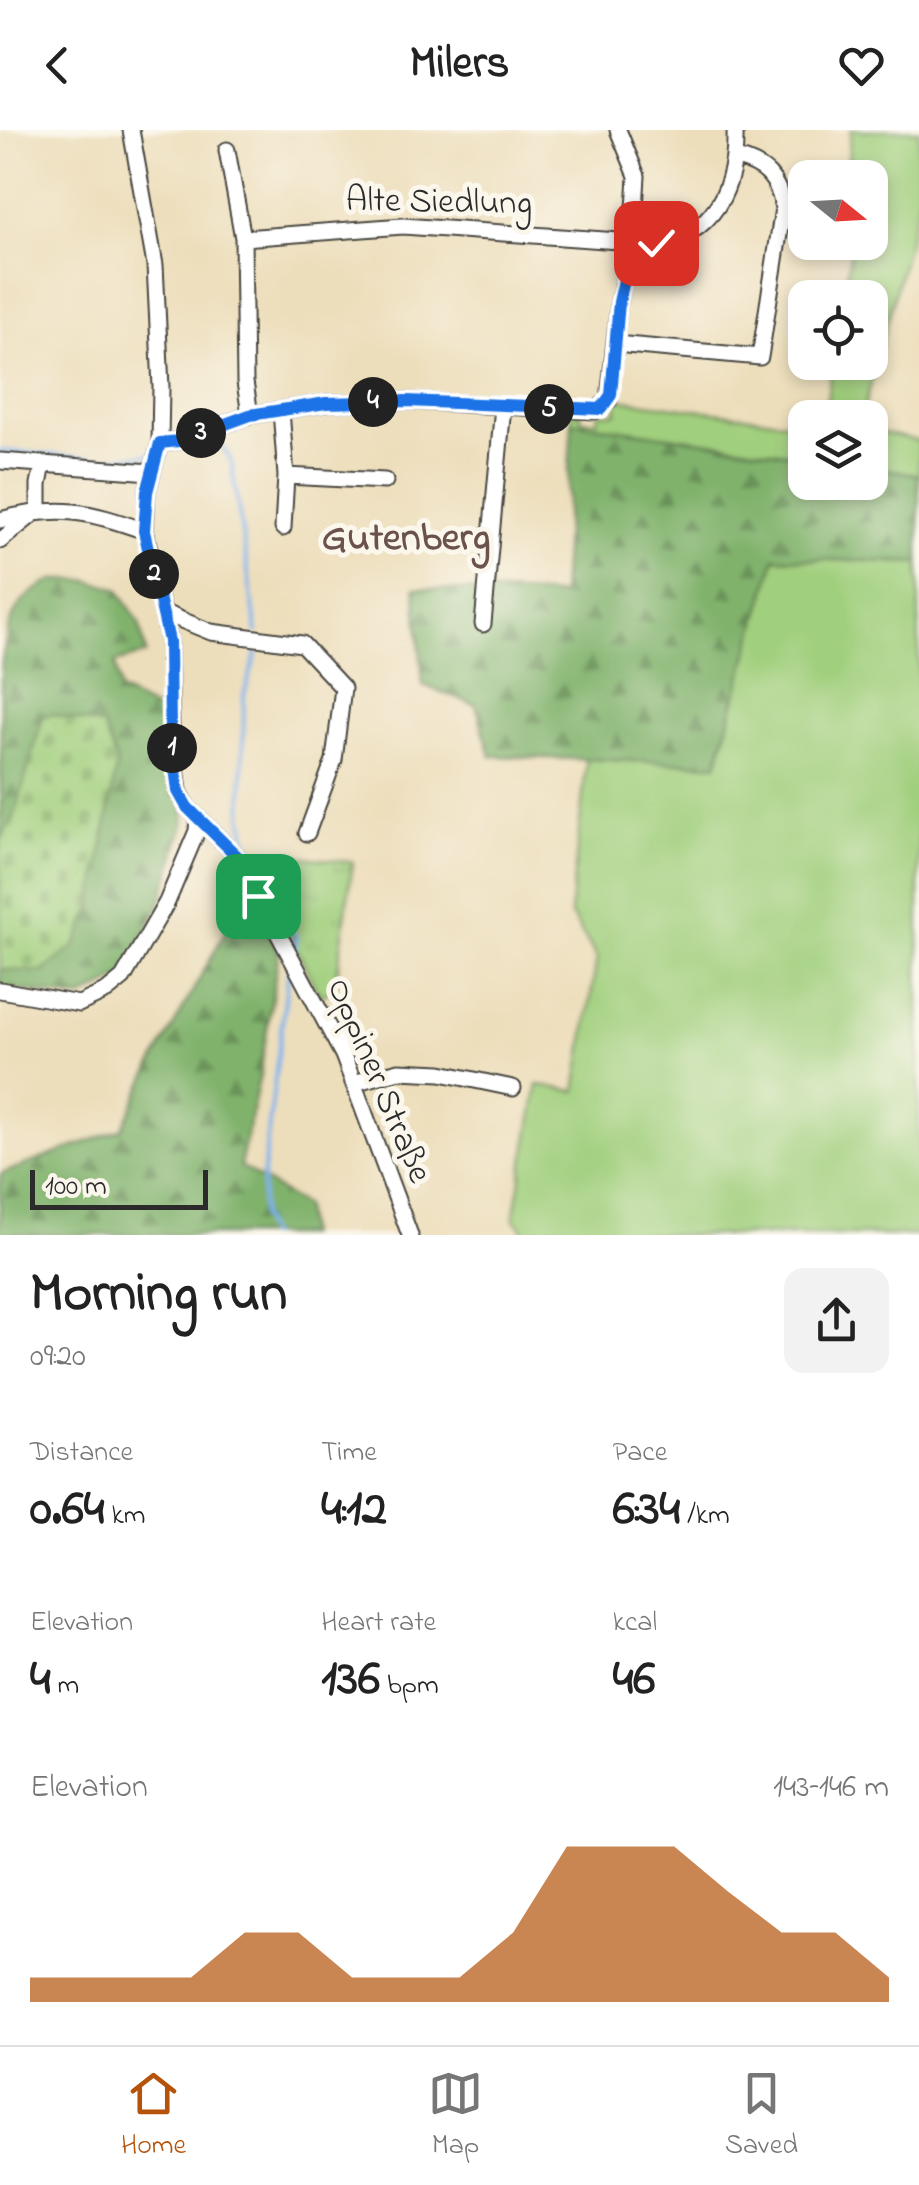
<!DOCTYPE html>
<html lang="en">
<head>
<meta charset="utf-8">
<style>
  :root { --surface:#fff; --page:#f2f2f2; --text:#222; --muted:#767676; --line:#e0e0e0; --accent:#b45309 }
  body { margin:0; font-family:"Indie Flower",sans-serif; background:var(--page); color:var(--text); height:100vh; display:flex; flex-direction:column; font-size:38px; white-space:nowrap }
  * { box-sizing:border-box; margin:0 }
  p { font-size:32px; color:var(--muted) }
  .icon { flex:none; width:55px; height:55px; fill:none; stroke:currentColor; stroke-width:2; stroke-linecap:round; stroke-linejoin:round }
  .map { position:relative; height:1105px; overflow:hidden }
  .details { display:flex; flex-direction:column; background:var(--surface); flex:1 }
  .details>* { flex:none }
  .needle { width:65px; rotate:108deg }
  .tools { position:absolute; left:788px; top:30px; display:grid; gap:20px }
  .tools a { display:grid; place-items:center; width:100px; height:100px; border-radius:20px; background:var(--surface); box-shadow:0 5px 15px #0003; font-size:50px }
  .scale { position:absolute; left:30px; bottom:25px; width:178px; box-sizing:border-box; padding-left:10px; border:5px solid #2b2b2b; border-top:0; font-size:28px; line-height:35px; white-space:nowrap; color:#2b2b2b; -webkit-text-stroke:8px #fbf7ec; paint-order:stroke }
  .pin { position:absolute; display:grid; place-items:center; width:85px; height:85px; color:#fff; margin:-42px; border-radius:20px; box-shadow:0 5px 15px #0006 }
  .km { position:absolute; width:50px; height:50px; margin:-25px; border-radius:50%; background:#222; color:#fff; font-size:28px; line-height:50px; text-align:center }
  .round { display:grid; place-items:center; flex:none; width:105px; height:105px; border-radius:20px; background:var(--page) }
  .headline { display:flex; align-items:center; justify-content:space-between; height:170px; padding:0 30px }
  h1 { font-size:55px; font-weight:800; line-height:75px }
  .figures { display:grid; grid-template-columns:repeat(3,1fr); gap:15px; height:170px; padding:10px 30px }
  .figures div { display:grid; align-content:center }
  .figures b { font-size:50px; font-weight:800 }
  .figures small { font-size:28px; font-weight:400 }
  .figures p { font-size:28px }
  .chart { height:280px; padding:20px 30px }
  .chart p { display:flex; justify-content:space-between }
  .chart svg { width:100%; height:180px; margin-top:10px; fill:var(--accent); opacity:.7 }
  header { display:flex; justify-content:space-between; align-items:center; height:130px; padding:0 30px; background:var(--surface); font-size:45px; font-weight:800 }
  .tabs { display:flex; justify-content:space-around; align-items:center; height:140px; border-top:2px solid var(--line); background:var(--surface); font-size:28px; color:var(--muted) }
  .tabs a { display:grid; justify-items:center; gap:5px }
  .tabs .current { color:var(--accent) }
  .map>svg:first-child { display:block }
  .grass { fill:#a0cf7d; stroke:#667d54; stroke-width:2.5 }
  .forest { fill:url(#forest-firs); stroke:#566e4c; stroke-width:2.5 }
  .cemetery { fill:url(#cemetery-stones); stroke:#667d54; stroke-width:2.5 }
  .park { fill:url(#park-tufts); stroke:#667d54; stroke-width:2.5 }
  .lines { fill:none; stroke-linecap:round; stroke-linejoin:round }
  .stream { stroke:#7fb4ed; stroke-width:4 }
  .minor-casing { stroke:#484641; stroke-width:19 }
  .minor { stroke:#fff; stroke-width:15 }
  .route-casing { stroke:#fff; stroke-width:20 }
  .route { stroke:#1a73e8; stroke-width:12 }
  .labels { text-anchor:middle; dominant-baseline:central; stroke-width:10; stroke-linejoin:round; paint-order:stroke }
  .street-label { font-size:35px; fill:#2b2b2b; stroke:#fbf7ec }
  .quarter-label { font-size:40px; font-weight:bold; fill:#6b524d; stroke:#fbf7ec }
</style>
</head>
<body>
<header><svg class="icon" aria-label="back" viewBox="0 0 24 24"><path d="M15 5l-7 7 7 7"/></svg>Milers<svg class="icon" aria-label="heart" viewBox="0 0 24 24"><path d="M12 20l-8-8c-3-5 5-10 8-4 3-6 11-1 8 4z"/></svg></header>
<div class="map">
<svg width="919" height="1105" viewBox="0 0 919 1105">
  <defs>
    <pattern id="forest-firs" width="22" height="20" patternUnits="userSpaceOnUse" patternTransform="scale(2.5)"><rect width="22" height="20" fill="#80b26c"/><path d="M5 1l3.5 6h-7zM16 11l3.5 6h-7z" fill="#699159"/></pattern>
    <pattern id="cemetery-stones" width="16" height="16" patternUnits="userSpaceOnUse" patternTransform="scale(2.5)"><rect width="16" height="16" fill="#a0cf7d"/><path d="M2 7V4a2 2 0 0 1 4 0v3zM10 15v-3a2 2 0 0 1 4 0v3z" fill="#8ab26c"/></pattern>
    <pattern id="park-tufts" width="24" height="20" patternUnits="userSpaceOnUse" patternTransform="scale(2.5)"><rect width="24" height="20" fill="#a0cf7d"/><path d="M3 7l-1-3M5 7V3M7 7l1-3M15 17l-1-3M17 17v-4M19 17l1-3" fill="none" stroke="#8ab26c"/></pattern>
  </defs>
  <rect width="100%" height="100%" fill="#fbf7ec"/>
  <filter id="ink" filterUnits="userSpaceOnUse"><feTurbulence type="fractalNoise" baseFrequency=".01" numOctaves="2"/><feDisplacementMap in="SourceGraphic" scale="20" xChannelSelector="R" yChannelSelector="G"/><feConvolveMatrix kernelMatrix="1 2 1 2 8 2 1 2 1" color-interpolation-filters="sRGB"/></filter>
  <filter id="wash" filterUnits="userSpaceOnUse"><feTurbulence type="fractalNoise" baseFrequency=".0048" numOctaves="4" result="noise"/><feDisplacementMap in="SourceGraphic" scale="40" xChannelSelector="R" yChannelSelector="G"/><feGaussianBlur stdDeviation="2.25" result="paint"/><feColorMatrix in="noise" values="0 0 0 0 0 0 0 0 0 0 0 0 0 0 0 0 0 1.4 0 .05"/><feComposite in="paint" operator="in"/></filter>
  <g filter="url(#wash)">
    <rect width="100%" height="100%" fill="#eddebb"/>
    <path class="grass" d="M851,0H919V72L862,287H824L833,233L870,232V168L843,167L852,113L870,112V48L862,47L864,32L848,29Z
      M617,269L805,294V326L572,292V282H581V290L597,291L598,283H616Z
      M870,300L919,311V345L870,336Z
      M775,427L919,433V1105H527L514,1088L538,955L576,961L597,828L570,783L587,628L717,634Z"/>
    <path class="forest" d="M572,292L805,326V352H870V336L919,345V433L775,428L717,634L491,626L476,575L423,555L415,458L561,465Z
      M53,450H85L117,458L139,492L146,524L115,533L120,561L164,584L167,641L185,678L184,694L161,772L123,847L80,869L0,857L1,537C9,492 10,471 53,450Z
      M248,760L279,821L260,945L240,1036L304,1076L307,1105H0V1044L122,999L154,932Z"/>
    <path class="cemetery" d="M52,584L103,596L117,633L92,778L75,816L42,842L0,839V711L15,685L43,586Z"/>
    <path class="park" d="M244,721L353,732L335,860L319,866L284,791Z"/>
    <g class="lines">
      <path class="stream" d="M205,308L221,315L231,330L257,502
        M0,321L105,329L154,324
        M259,515L244,565L242,686L250,725L296,807V818
        M268,1105L261,1086L263,1043L289,838"/>
    </g>
  </g>
  <g filter="url(#ink)">
    <g class="lines">
      <g class="minor-casing">
        <path id="minor" d="M131,0L155,135L161,257L160,313L147,362L145,401L169,511L171,600L179,661L187,677L237,726L343,925L410,1105
          M618,0L637,46L633,112C706,119 737,65 735,0
          M227,20L243,108L245,252L250,285
          M615,214L760,227L783,78C778,48 765,35 736,28
          M281,280L286,346L385,351
          M160,313L179,311L250,285L327,273L407,271L595,281L609,270L619,172L633,112L403,96L243,108
          M0,331L152,342
          M39,380V355L43,334
          M0,390C61,374 87,381 145,401
          M283,398L286,346
          M0,411L32,385
          M164,483L211,502L302,514L343,558L334,630L307,703
          M483,494L503,276
          M0,860L79,874L107,861L123,848L167,772L197,701L198,688
          M353,953L399,941L441,943L513,958"/>
      </g>
      <use href="#minor" class="minor"/>
    </g>
  </g>
  <g class="lines" filter="url(#ink)">
    <g class="route-casing">
      <path id="route" d="M258,766L237,726L187,677L178,661L170,600L169,511L144,401L147,362L160,313L179,311L250,285L326,273L407,271L601,279L611,265L619,172L633,112L656,113"/>
    </g>
    <use href="#route" class="route"/>
  </g>
  <g class="labels">
    <g class="street-label">
      <text transform="translate(439 73) rotate(1)">Alte Siedlung</text>
      <text transform="translate(378 951) rotate(67)">Oppiner Straße</text>
    </g>
    <g class="quarter-label">
      <text x="406" y="409">Gutenberg</text>
    </g>
  </g>
</svg>
<div class="tools">
<a><svg class="needle" viewBox="-14 -14 28 28"><path d="M0-13l5 13h-10z" fill="#e53935"/><path d="M0 13l5-13h-10z" fill="#767676"/></svg></a>
<a><svg class="icon" aria-label="locate" viewBox="0 0 24 24"><circle cx="12" cy="12" r="6"/><path d="M12 2v4M12 18v4M2 12h4M18 12h4"/></svg></a>
<a><svg class="icon" aria-label="layers" viewBox="0 0 24 24"><path d="M12 4l9 5-9 5-9-5zM3 14l9 5 9-5"/></svg></a>
</div>
<div class="scale">100 m</div>
<div class="pin" style="left:258px;top:766px;background:#1e9e55"><svg class="icon" aria-label="arrive" viewBox="0 0 24 24"><path d="M6 21V4h12l-3 4 3 4H6"/></svg></div>
<div class="pin" style="left:656px;top:113px;background:#d93025"><svg class="icon" aria-label="check" viewBox="0 0 24 24"><path d="M5 12l5 5 9-10"/></svg></div>
<b class="km" style="left:172px;top:618px">1</b>
<b class="km" style="left:154px;top:444px">2</b>
<b class="km" style="left:201px;top:303px">3</b>
<b class="km" style="left:373px;top:272px">4</b>
<b class="km" style="left:549px;top:279px">5</b>
</div>
<section class="details">
<div class="headline"><div><h1>Morning run</h1><p>09:20</p></div><a class="round"><svg class="icon" aria-label="share" viewBox="0 0 24 24"><path d="M12 15V3M7 8l5-5 5 5M5 13v7h14v-7"/></svg></a></div>
<div class="figures">
<div><p>Distance</p><b>0.64<small> km</small></b></div>
<div><p>Time</p><b>4:12</b></div>
<div><p>Pace</p><b>6:34<small> /km</small></b></div>
</div>
<div class="figures">
<div><p>Elevation</p><b>4<small> m</small></b></div>
<div><p>Heart rate</p><b>136<small> bpm</small></b></div>
<div><p>kcal</p><b>46</b></div>
</div>
<div class="chart"><p><span>Elevation</span>143–146 m</p>
<svg viewBox="0 0 160 44" preserveAspectRatio="none"><path d="M0 44V38L10 38L20 38L30 38L40 27L50 27L60 38L70 38L80 38L90 27L100 6L110 6L120 6L130 17L140 27L150 27L160 38V44z"/></svg>
</div>
</section>
<nav class="tabs">
<a class="current"><svg class="icon" aria-label="home" viewBox="0 0 24 24"><path d="M3 11l9-7 9 7M6 9v11h12V9"/></svg>Home</a>
<a><svg class="icon" aria-label="map" viewBox="0 0 24 24"><path d="M3 6l6-2 6 2 6-2v14l-6 2-6-2-6 2zM9 4v14M15 6v14"/></svg>Map</a>
<a><svg class="icon" aria-label="saved" viewBox="0 0 24 24"><path d="M7 4h10v16l-5-4-5 4z"/></svg>Saved</a>
</nav>
</body>
</html>
